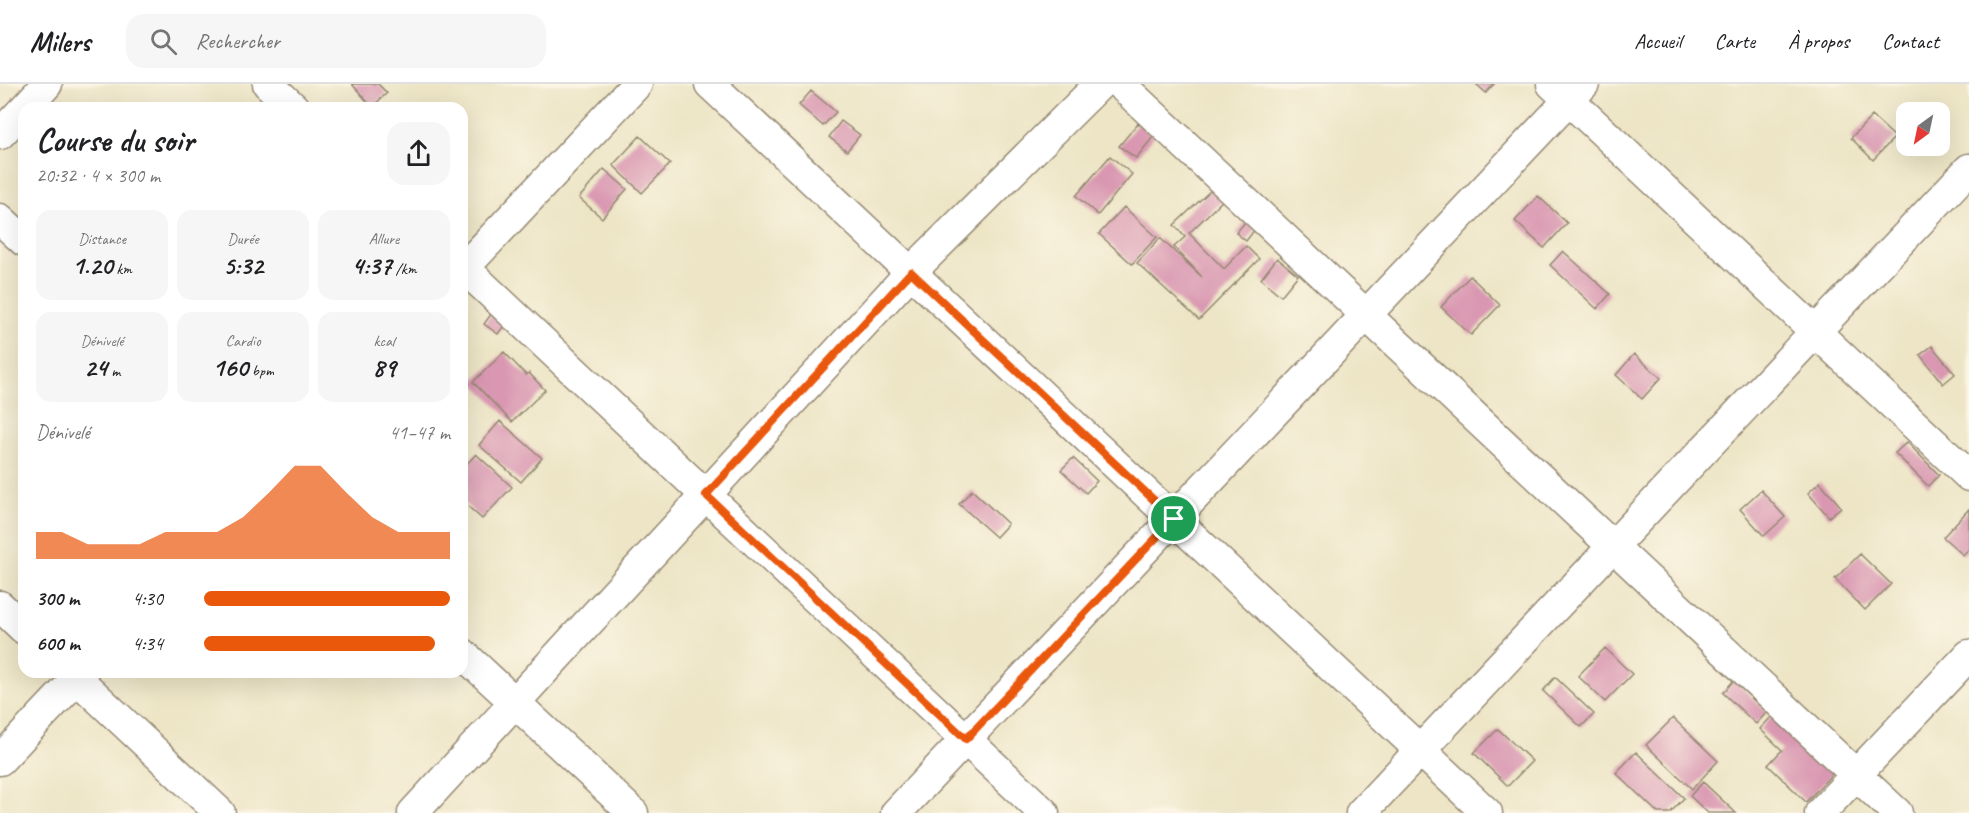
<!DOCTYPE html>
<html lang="fr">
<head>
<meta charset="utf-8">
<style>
  :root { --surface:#fff; --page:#f6f6f6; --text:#202124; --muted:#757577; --line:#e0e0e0; --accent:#ea580c }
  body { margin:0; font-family:Caveat,sans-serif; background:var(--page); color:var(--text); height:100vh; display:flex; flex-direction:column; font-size:22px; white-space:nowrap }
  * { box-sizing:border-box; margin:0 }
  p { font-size:20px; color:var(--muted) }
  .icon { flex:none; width:33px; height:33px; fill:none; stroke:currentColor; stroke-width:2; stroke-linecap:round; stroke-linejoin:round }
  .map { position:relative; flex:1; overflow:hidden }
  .side { position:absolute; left:18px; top:18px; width:450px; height:576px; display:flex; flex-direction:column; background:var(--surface); border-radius:18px; box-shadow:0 6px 24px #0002 }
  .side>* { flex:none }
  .needle { width:39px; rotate:213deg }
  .controls { position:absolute; left:1896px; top:18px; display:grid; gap:12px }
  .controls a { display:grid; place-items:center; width:54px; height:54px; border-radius:12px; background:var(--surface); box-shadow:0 6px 24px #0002; font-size:30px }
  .pin { position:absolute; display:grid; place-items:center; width:51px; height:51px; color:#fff; margin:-26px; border:3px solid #fff; border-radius:50%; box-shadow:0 2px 6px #0007 }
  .round { display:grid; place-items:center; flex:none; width:63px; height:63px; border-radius:18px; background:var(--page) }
  .head { display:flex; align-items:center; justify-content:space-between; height:102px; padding:0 18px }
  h1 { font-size:33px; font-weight:700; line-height:45px }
  .stats { display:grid; grid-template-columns:repeat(3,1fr); gap:9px; height:102px; padding:6px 18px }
  .stats div { display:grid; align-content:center; border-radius:15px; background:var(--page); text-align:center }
  .stats b { font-size:26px; font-weight:700 }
  .stats small { font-size:16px; font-weight:400 }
  .stats p { font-size:16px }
  .chart { height:168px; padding:12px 18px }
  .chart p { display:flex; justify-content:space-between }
  .chart svg { width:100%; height:108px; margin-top:6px; fill:var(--accent); opacity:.7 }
  ul { padding:0 18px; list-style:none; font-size:20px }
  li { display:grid; grid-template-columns:96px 72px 1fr; align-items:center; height:45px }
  li i { height:15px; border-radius:8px; background:var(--accent) }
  header { display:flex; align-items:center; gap:36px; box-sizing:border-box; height:84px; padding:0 30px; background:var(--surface); border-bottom:2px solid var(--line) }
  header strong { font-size:28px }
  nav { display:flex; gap:33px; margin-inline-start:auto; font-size:21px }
  .search { width:420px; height:54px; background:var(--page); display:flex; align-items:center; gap:15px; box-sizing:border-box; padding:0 21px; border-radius:18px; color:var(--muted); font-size:22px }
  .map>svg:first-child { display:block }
  .building { fill:#d997b1 }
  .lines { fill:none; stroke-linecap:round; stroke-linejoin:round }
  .minor-casing { stroke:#948872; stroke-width:33 }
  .minor { stroke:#fff; stroke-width:30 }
  .route-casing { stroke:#fff; stroke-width:12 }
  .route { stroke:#ea580c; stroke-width:8 }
</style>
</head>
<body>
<header>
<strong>Milers</strong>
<div class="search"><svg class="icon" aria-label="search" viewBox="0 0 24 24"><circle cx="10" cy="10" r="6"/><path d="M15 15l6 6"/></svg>Rechercher</div>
<nav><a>Accueil</a><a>Carte</a><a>À propos</a><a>Contact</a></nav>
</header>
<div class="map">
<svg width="1969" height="729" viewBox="0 0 1969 729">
  <rect width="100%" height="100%" fill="#fcf5e5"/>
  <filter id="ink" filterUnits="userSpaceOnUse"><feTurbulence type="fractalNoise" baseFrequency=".0167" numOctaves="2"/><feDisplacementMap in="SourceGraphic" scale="12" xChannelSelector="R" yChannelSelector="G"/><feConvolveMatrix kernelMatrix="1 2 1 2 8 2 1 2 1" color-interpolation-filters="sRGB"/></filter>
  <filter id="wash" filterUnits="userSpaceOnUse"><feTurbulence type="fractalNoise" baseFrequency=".008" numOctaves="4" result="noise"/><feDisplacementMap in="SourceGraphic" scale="24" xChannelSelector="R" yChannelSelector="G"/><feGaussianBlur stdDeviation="1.35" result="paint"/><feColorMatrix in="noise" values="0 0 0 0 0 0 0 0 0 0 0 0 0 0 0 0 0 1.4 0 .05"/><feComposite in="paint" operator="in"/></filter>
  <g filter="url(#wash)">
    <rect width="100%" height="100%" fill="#ede5c6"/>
    <g id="blocks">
      <path class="building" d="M352,0H378L387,9L372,23Z
        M1476,0H1494L1486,9Z
        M811,7L836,28L823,42L799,21Z
        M1872,32L1895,53L1873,76L1851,54Z
        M841,37L860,51L847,67L829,53Z
        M1138,39L1154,52L1136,74L1119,62Z
        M640,52L670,80L642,109L613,81Z
        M1110,72L1132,90L1098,131L1076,112Z
        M604,85L627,105L602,134L579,114Z
        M1212,105L1223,116L1189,149L1224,185L1246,162L1259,175L1199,236L1137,179L1160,154L1202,193L1174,163L1185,153L1174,141Z
        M1538,112L1567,139L1544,164L1515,137Z
        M1124,123L1157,153L1132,180L1099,150Z
        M1246,137L1256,144L1246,157L1236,149Z
        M1563,167L1610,210L1597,225L1550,181Z
        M1277,174L1298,191L1281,212L1261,195Z
        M1470,192L1500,221L1471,251L1441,223Z
        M494,226L508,236L498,250L484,240Z
        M1932,262L1955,290L1943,300L1920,271Z
        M504,268L526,291L529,289L545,306L512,338L473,298Z
        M1634,270L1661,294L1642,315L1616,291Z
        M500,337L542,374L521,398L479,361Z
        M1907,358L1939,391L1928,402L1895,369Z
        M476,370L512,403L482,435L462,417V385Z
        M1073,374L1097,397L1086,409L1061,386Z
        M1820,398L1841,423L1829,433L1808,409Z
        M972,406L1008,440L996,453L959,420Z
        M1761,406L1785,433L1764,452L1740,425Z
        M1969,425V465L1963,471L1943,453Z
        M1860,470L1891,500L1865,526L1835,495Z
        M1605,564L1632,590L1605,618L1578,592Z
        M1555,593L1594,630L1581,643L1543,607Z
        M1734,596L1767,628L1756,640L1723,609Z
        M1773,631L1833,689L1806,718L1768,681L1782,666L1760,645Z
        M1673,634L1718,677L1692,705L1646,661Z
        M1498,645L1532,677L1508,702L1474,669Z
        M1636,668L1684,714L1670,729H1658L1616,689Z
        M1703,698L1736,729H1708L1690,712Z"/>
    </g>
  </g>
  <g filter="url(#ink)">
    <use href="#blocks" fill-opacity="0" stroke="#948872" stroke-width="1.5"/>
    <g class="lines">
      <g class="minor-casing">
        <path id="minor" d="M268,0L294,24
          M710,0L1487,729
          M1120,0L1897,729
          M1552,0L1969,392
          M25,24L47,0
          M0,50L24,25
          M0,135L24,157
          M462,182L1044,729
          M462,186L637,0
          M0,522L24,545
          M462,569L633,729
          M70,588L220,729
          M0,676L83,588
          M413,729L911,188L1100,0
          M896,729L1584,0
          M1361,729L1969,85
          M1820,729L1969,571"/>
      </g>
      <use href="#minor" class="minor"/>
    </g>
  </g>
  <g class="lines" filter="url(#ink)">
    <g class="route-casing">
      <path id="route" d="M911,188L1174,435L966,655L706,411Z"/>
    </g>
    <use href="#route" class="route"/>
  </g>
</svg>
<div class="controls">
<a><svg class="needle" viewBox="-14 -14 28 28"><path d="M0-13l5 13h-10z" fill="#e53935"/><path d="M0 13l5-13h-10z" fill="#757577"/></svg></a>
</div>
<div class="pin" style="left:1174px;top:435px;background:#1e9e55"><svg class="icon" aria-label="arrive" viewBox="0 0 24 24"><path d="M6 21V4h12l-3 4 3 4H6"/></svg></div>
<section class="side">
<div class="head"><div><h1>Course du soir</h1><p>20:32 · 4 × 300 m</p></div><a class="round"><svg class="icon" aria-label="share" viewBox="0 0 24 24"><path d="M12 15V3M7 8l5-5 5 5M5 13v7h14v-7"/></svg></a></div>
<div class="stats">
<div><p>Distance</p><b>1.20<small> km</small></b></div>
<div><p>Durée</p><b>5:32</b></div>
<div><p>Allure</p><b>4:37<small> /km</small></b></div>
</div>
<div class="stats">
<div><p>Dénivelé</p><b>24<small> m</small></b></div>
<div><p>Cardio</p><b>160<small> bpm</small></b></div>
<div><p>kcal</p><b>89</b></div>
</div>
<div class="chart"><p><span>Dénivelé</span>41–47 m</p>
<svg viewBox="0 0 160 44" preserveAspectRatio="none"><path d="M0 44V33L10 33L20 38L30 38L40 38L50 33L60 33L70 33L80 27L90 17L100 6L110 6L120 17L130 27L140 33L150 33L160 33V44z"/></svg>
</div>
<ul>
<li><b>300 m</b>4:30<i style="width:100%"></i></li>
<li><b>600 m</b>4:34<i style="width:94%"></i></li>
</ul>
</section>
</div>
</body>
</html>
